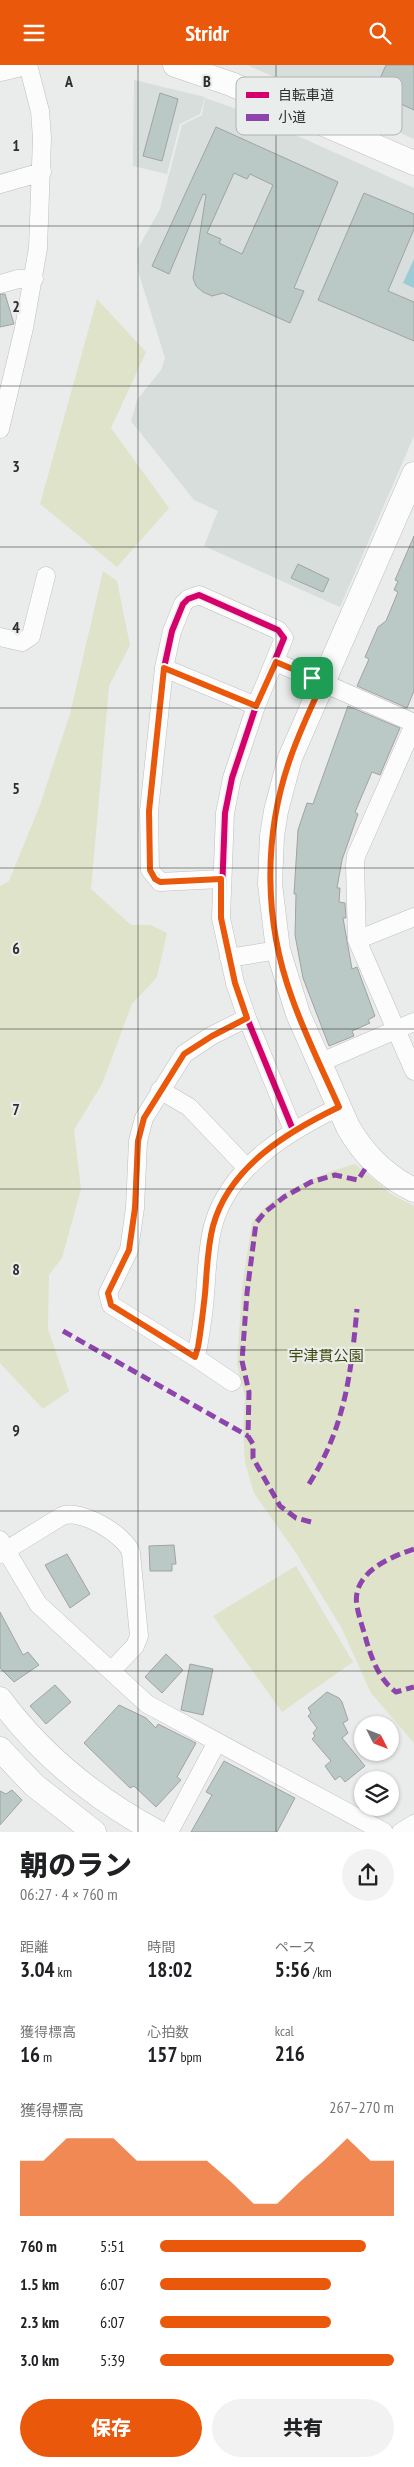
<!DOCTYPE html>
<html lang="ja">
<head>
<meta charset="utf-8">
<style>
  :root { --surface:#fff; --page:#f2f2f2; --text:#202124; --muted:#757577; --accent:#ea580c }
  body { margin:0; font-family:"PT Sans Narrow","Noto Sans JP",sans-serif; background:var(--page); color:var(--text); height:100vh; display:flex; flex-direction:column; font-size:19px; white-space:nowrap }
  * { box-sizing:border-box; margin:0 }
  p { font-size:16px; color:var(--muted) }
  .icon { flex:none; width:28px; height:28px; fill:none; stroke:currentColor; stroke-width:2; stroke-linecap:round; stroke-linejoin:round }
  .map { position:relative; height:1767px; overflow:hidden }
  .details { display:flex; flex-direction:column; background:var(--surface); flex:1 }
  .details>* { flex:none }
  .needle { width:32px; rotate:132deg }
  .tools { position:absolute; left:354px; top:1651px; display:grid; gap:10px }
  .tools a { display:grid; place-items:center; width:45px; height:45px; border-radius:50%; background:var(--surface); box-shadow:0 1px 4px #0004; font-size:25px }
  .pin { position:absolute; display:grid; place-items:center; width:42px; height:42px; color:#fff; margin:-21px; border-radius:10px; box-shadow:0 2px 8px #0006 }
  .round { display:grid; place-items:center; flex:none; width:52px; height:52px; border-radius:26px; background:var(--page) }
  .headline { display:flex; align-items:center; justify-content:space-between; height:85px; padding:0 20px }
  h1 { font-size:28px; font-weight:800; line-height:38px }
  .metrics { display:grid; grid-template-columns:repeat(3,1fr); gap:8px; height:85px; padding:5px 20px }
  .metrics div { display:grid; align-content:center }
  .metrics b { font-size:21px; font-weight:800 }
  .metrics small { font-size:14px; font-weight:400 }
  .metrics p { font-size:14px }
  .chart { height:140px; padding:10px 20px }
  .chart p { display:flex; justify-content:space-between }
  .chart svg { width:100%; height:90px; margin-top:5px; fill:var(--accent); opacity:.7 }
  .button { display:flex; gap:10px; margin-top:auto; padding:10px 20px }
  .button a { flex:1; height:58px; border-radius:30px; background:var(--accent); color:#fff; font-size:20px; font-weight:800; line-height:58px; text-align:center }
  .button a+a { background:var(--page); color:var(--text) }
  ul { padding:0 20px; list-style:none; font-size:16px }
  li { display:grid; grid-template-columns:80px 60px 1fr; align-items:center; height:38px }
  li i { height:12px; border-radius:6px; background:var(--accent) }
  header { display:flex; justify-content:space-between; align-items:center; height:65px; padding:0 20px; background:var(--accent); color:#fff; font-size:22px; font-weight:800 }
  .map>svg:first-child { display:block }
  .built { fill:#d7dedb }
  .green { fill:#dee3c9 }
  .water { fill:#9ccad5 }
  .building { fill:#bac8c6; stroke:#a1a3a2; fill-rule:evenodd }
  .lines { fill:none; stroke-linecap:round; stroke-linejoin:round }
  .street-casing { stroke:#bebfbe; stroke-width:19 }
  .secondary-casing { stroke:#bebfbe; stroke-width:25 }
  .street { stroke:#fcfcfc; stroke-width:18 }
  .secondary { stroke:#fcfcfc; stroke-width:24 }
  .quiet { stroke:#8e44ad; stroke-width:5; stroke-dasharray:10 5; stroke-linecap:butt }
  .cycleway-casing { stroke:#e9edeb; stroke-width:9 }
  .cycleway { stroke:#d6006c; stroke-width:6 }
  .route-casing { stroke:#fff; stroke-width:10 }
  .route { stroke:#ea580c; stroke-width:6 }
  .grid { fill:none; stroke:#2d2f2e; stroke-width:1; stroke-opacity:0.55 }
  .labels { text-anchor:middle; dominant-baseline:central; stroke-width:4.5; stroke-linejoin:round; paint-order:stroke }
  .park-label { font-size:15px; fill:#41480a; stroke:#e9edeb }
  .key { fill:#e9edeb; stroke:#b1b4b2; stroke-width:1 }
  .key-label { font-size:14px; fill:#2d2f2e }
  .grid-label { font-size:16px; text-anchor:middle; font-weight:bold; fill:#2d2f2e; stroke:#e9edeb; stroke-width:4.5; stroke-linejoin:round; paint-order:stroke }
</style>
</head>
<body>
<header><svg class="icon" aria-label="menu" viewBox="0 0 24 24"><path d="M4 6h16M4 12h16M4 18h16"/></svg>Stridr<svg class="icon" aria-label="search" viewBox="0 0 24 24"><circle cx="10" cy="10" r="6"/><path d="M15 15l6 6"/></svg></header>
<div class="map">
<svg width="414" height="1767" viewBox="0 0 414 1767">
  <rect width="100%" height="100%" fill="#eaeceb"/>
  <path class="built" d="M247,0H414V74Z
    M134,15L205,32L200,49L180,59L167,109L133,101Z
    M205,33L237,44L414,123V371L340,542L204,481L218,446L194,435L131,356L137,335L161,305L165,293L138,206L137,185L160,144L182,60L202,50Z"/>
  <path class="green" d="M97,234L146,287L111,363L169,443L117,502L40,439Z
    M103,506L117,516L130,580L109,621L91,824L131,860H151L167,868L157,912L132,939L102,1019L74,1065L81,1124L62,1193L49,1210L48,1264L69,1326L43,1344L0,1298V821L9,816L40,740L70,649Z
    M355,1099L391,1129L414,1141V1678L371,1628L342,1564L296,1488L254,1428L245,1397L243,1363L245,1332L237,1299L242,1222L252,1158C271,1128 322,1108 355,1099Z
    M296,1501L353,1597L282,1647L213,1551Z"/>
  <path class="water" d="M414,194V223L403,218Z"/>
  <path class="building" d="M386,0H414V45L374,27Z
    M160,28L178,34L162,96L143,91Z
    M216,62L338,117L294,223L304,226L290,258L223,228L212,231L203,227L196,221L193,213L206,130L203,129L169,209L152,201ZM234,108L247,114L250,109L273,120L242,189L219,178L221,174L207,168Z
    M364,128L414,149V164L388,226L414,237V276L318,235Z
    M0,229H5L14,259L0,262Z
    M414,471V626L407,643L357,621L369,594L365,592L378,562L386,556L398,527L394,525L398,516L395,515Z
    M298,499L329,514L323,527L291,513Z
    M348,641L400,663L380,710L372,707L355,747L358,749L342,795L337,823H340L339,837L345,838L346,853H343L352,904L357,902L375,951L368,955L370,958L352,966L354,971L329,981L303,913L295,870L296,829H294L298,765L307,738L313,739Z
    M174,1480L176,1499H172V1506H150L149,1481Z
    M67,1489L90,1529L70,1543L45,1500Z
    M0,1547L23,1590L28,1587L39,1600L14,1617L0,1603Z
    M166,1589L183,1605L162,1628L145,1612Z
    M190,1599L213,1604L203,1650L181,1645Z
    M55,1620L71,1637L46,1659L30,1641Z
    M327,1627L339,1633L342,1637L348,1655L343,1658L348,1668L342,1673L365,1701L345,1717L340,1711L335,1715L325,1701L331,1696L312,1674L315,1671L313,1668L317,1663L308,1651L311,1648L308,1643Z
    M119,1640L146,1653L156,1663L158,1659L196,1678L177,1712L181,1715L156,1742L134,1721L130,1723L84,1678Z
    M224,1696L295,1733L277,1767H191L212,1730L206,1727Z
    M12,1725L22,1735L0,1760V1726L6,1729Z"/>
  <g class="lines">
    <g class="street-casing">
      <path id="street" d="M0,119L42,107
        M0,219L18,214H34
        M0,364L24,263L38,183L42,73L40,46L28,0
        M0,572L22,577L31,571L46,511
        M276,597L414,658
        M164,603L256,641
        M414,660L356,791L355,800L357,875L414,1006
        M221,814L160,817L150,805L149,746L164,603L172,566L183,539L188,534L199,530L278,565L284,573L256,641L232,713L225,748L221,853L235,918L247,953L293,1065
        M357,875L414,852
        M229,893L278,885
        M247,953L211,971L184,989L144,1053L138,1076L135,1143L129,1185L108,1228L111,1240L195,1292L198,1282C201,1265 204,1247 205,1229C207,1207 207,1184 213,1161C229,1102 287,1067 339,1042
        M319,998L414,957
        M160,1025L189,1042L247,1103
        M195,1292L232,1317
        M0,1475L38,1539L147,1639L384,1767
        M0,1489L62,1451C80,1443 126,1470 131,1488L139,1571L135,1581L111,1606
        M169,1767L217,1677
        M401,1767L414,1759"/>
    </g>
    <g class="secondary-casing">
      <path id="secondary" d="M175,0L231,19L414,98
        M0,4L17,0
        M414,409L290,693L276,746L272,771L270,819L278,885L298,949L348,1062C364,1090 385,1111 414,1125
        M0,1634C41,1690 96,1734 157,1767
        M0,1684L34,1720L94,1767"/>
    </g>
    <use href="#street" class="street"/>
    <use href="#secondary" class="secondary"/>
    <path class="quiet" d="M63,1266L248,1371
      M309,1419C345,1362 351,1309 357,1244
      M311,1457L296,1453L280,1441L253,1393V1379L248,1371L249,1327L242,1296L247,1228L256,1158L265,1147L284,1132L311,1117L335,1110L358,1115L365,1104
      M414,1484C390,1492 351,1508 357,1541C359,1553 364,1566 367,1578C373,1597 380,1615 396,1627L414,1622"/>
    <g class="cycleway-casing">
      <path id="cycleway" d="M221,814L160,817L150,805L149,746L164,603L172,566L183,539L188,534L199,530L278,565L284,573L256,641L232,713L225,748L221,853L235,918L247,953L293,1065
        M247,953L211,971L184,989L144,1053L138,1076L135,1143L129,1185L108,1228L111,1240L195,1292L198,1282C201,1265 204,1247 205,1229C207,1207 207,1184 213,1161C229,1102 287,1067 339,1042"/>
    </g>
    <use href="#cycleway" class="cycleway"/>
  </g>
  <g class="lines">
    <g class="route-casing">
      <path id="route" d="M276,597L323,617C311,642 299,668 290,694C263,771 264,857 292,933C305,970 323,1006 339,1042C287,1067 229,1102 213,1161C207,1184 207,1207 205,1229C203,1247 201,1265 198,1282L195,1292L111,1240L108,1228L129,1185L135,1143L138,1076L144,1053L184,989L212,971L247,953L235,918L221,853V814L160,817L155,814L150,805L149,746L164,603L256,641Z"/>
    </g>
    <use href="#route" class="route"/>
  </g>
  <path class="grid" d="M138,0V1767M276,0V1767M0,161H414M0,321H414M0,482H414M0,643H414M0,803H414M0,964H414M0,1124H414M0,1285H414M0,1446H414M0,1606H414"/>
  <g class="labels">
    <g class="park-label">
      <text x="326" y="1290">宇津貫公園</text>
    </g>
  </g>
  <rect x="236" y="12" width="166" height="58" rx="8" class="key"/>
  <rect x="246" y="27" width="23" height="6" fill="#d6006c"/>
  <rect x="246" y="49" width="23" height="7" fill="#8e44ad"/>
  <g class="key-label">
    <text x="278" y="35">自転車道</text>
    <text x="278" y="57">小道</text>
  </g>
  <g class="grid-label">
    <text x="69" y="22">A</text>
    <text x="207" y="22">B</text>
    <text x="16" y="86">1</text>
    <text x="16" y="247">2</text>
    <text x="16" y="407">3</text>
    <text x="16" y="568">4</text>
    <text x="16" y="729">5</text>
    <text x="16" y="889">6</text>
    <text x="16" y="1050">7</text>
    <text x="16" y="1210">8</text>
    <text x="16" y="1371">9</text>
  </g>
</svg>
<div class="tools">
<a><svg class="needle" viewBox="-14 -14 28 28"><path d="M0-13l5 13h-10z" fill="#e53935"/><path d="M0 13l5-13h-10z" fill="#757577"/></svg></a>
<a><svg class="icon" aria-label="layers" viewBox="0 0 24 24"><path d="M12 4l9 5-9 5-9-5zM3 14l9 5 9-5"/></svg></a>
</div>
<div class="pin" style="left:312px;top:613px;background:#1e9e55"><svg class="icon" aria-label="arrive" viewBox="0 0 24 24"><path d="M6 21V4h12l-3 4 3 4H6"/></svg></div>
</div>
<section class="details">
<div class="headline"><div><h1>朝のラン</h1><p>06:27 · 4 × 760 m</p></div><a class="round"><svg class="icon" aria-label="share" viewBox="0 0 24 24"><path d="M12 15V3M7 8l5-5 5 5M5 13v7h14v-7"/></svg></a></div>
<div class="metrics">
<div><p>距離</p><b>3.04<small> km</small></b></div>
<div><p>時間</p><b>18:02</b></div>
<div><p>ペース</p><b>5:56<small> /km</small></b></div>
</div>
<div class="metrics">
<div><p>獲得標高</p><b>16<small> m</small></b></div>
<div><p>心拍数</p><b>157<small> bpm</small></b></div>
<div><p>kcal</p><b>216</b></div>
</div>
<div class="chart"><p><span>獲得標高</span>267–270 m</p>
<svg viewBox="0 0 160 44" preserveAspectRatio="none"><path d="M0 44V17L10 17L20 6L30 6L40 6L50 17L60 17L70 17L80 17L90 27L100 38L110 38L120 27L130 17L140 6L150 17L160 17V44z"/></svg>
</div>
<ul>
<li><b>760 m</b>5:51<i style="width:88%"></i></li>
<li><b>1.5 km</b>6:07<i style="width:73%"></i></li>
<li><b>2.3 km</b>6:07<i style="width:73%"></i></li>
<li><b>3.0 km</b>5:39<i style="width:100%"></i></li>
</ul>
<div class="button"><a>保存</a><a>共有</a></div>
</section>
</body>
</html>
